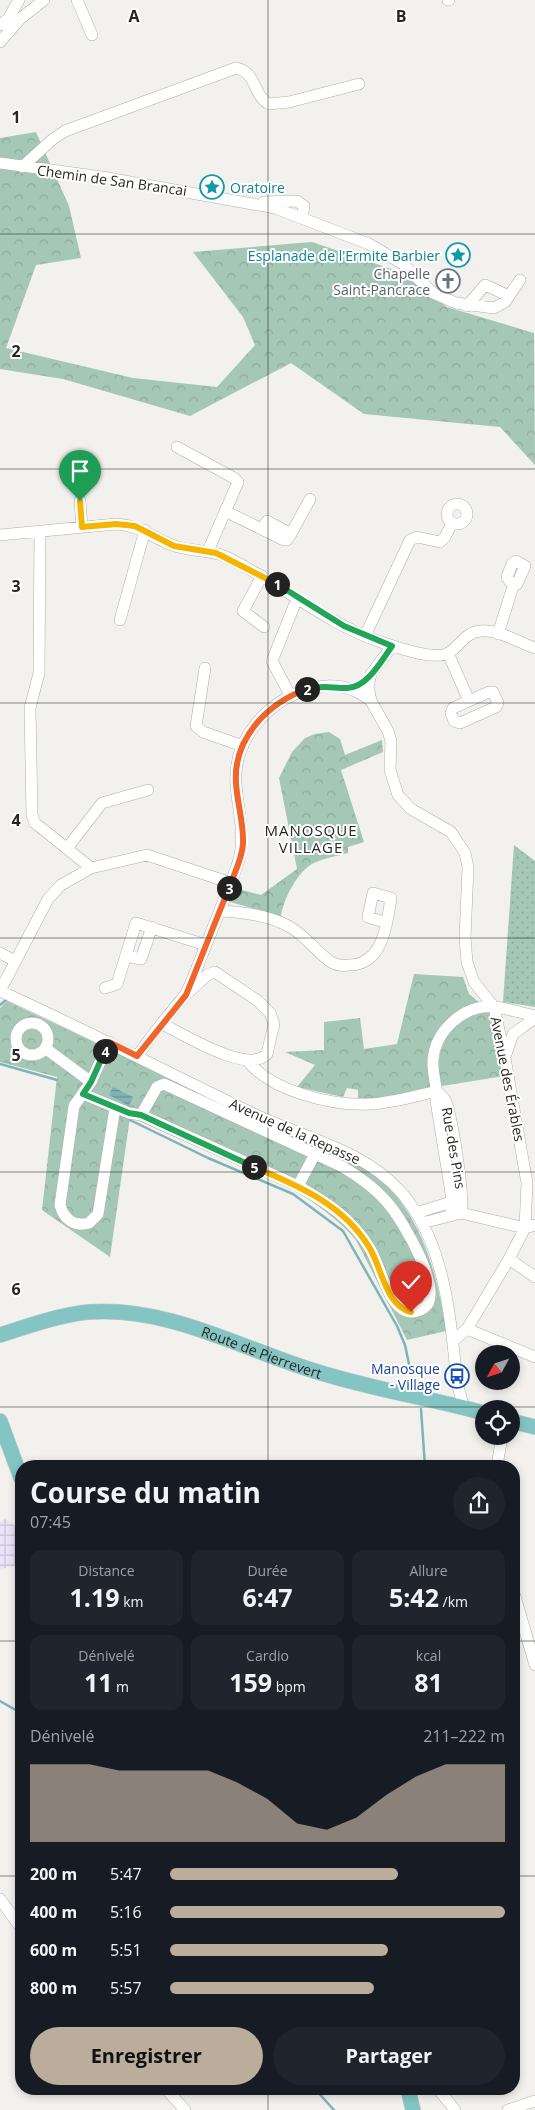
<!DOCTYPE html>
<html lang="fr">
<head>
<meta charset="utf-8">
<style>
  :root { --surface:#171b24; --page:#20242c; --text:#f1f3f6; --muted:#9ea1a6; --accent:#bbad9c }
  body { margin:0; font-family:"Open Sans",sans-serif; background:var(--page); color:var(--text); height:100vh; display:flex; flex-direction:column; font-size:19px; white-space:nowrap }
  * { box-sizing:border-box; margin:0 }
  p { font-size:16px; color:var(--muted) }
  .icon { flex:none; width:28px; height:28px; fill:none; stroke:currentColor; stroke-width:2; stroke-linecap:round; stroke-linejoin:round }
  .map { position:relative; flex:1; overflow:hidden }
  .details { position:absolute; left:15px; top:1460px; width:505px; height:635px; display:flex; flex-direction:column; background:var(--surface); border-radius:20px; box-shadow:0 2px 8px #0003 }
  .details>* { flex:none }
  .needle { width:32px; rotate:230deg }
  .fabs { position:absolute; left:475px; top:1345px; display:grid; gap:10px }
  .fabs a { display:grid; place-items:center; width:45px; height:45px; border-radius:50%; background:var(--surface); box-shadow:0 2px 8px #0003; font-size:25px }
  .pin { position:absolute; display:grid; place-items:center; width:42px; height:42px; color:#fff; margin:-51px -21px; border-radius:50% 50% 50% 0; rotate:-45deg; box-shadow:0 0 5px #0007 }
  .pin .icon { rotate:45deg }
  .km { position:absolute; width:25px; height:25px; margin:-12px; border-radius:50%; background:#222; color:#fff; font-size:14px; line-height:25px; text-align:center }
  .round { display:grid; place-items:center; flex:none; width:52px; height:52px; border-radius:26px; background:var(--page) }
  .head { display:flex; align-items:center; justify-content:space-between; height:85px; padding:0 15px }
  h1 { font-size:28px; font-weight:700; line-height:38px }
  .stats { display:grid; grid-template-columns:repeat(3,1fr); gap:8px; height:85px; padding:5px 15px }
  .stats div { display:grid; align-content:center; border-radius:12px; background:var(--page); text-align:center }
  .stats b { font-size:25px; font-weight:700 }
  .stats small { font-size:14px; font-weight:400 }
  .stats p { font-size:14px }
  .chart { height:140px; padding:10px 15px }
  .chart p { display:flex; justify-content:space-between }
  .chart svg { width:100%; height:90px; margin-top:5px; fill:var(--accent); opacity:.7 }
  .cta { display:flex; gap:10px; margin-top:auto; padding:10px 15px }
  .cta a { flex:1; height:58px; border-radius:30px; background:var(--accent); color:#111; font-size:20px; font-weight:700; line-height:58px; text-align:center }
  .cta a+a { background:var(--page); color:var(--text) }
  ul { padding:0 15px; list-style:none; font-size:16px }
  li { display:grid; grid-template-columns:80px 60px 1fr; align-items:center; height:38px }
  li i { height:12px; border-radius:6px; background:var(--accent) }
  .map>svg:first-child { display:block }
  .industrial { fill:url(#industrial-grid) }
  .grass { fill:url(#grass-dots) }
  .forest { fill:url(#forest-crowns) }
  .water { fill:url(#water-rules) }
  .lines { fill:none; stroke-linecap:round; stroke-linejoin:round }
  .stream { stroke:#7fb3b7; stroke-width:2.5 }
  .minor-casing { stroke:#b0aeaa; stroke-width:12 }
  .major-casing { stroke:#cfcfcf; stroke-width:16 }
  .minor { stroke:#fff; stroke-width:11 }
  .major { stroke:#84c5c3; stroke-width:15 }
  .split-1-casing { stroke:#fff; stroke-width:10 }
  .split-2-casing { stroke:#fff; stroke-width:10 }
  .split-3-casing { stroke:#fff; stroke-width:10 }
  .split-4-casing { stroke:#fff; stroke-width:10 }
  .split-5-casing { stroke:#fff; stroke-width:10 }
  .split-6-casing { stroke:#fff; stroke-width:10 }
  .split-1 { stroke:#f5b400; stroke-width:6 }
  .split-2 { stroke:#22a559; stroke-width:6 }
  .split-3 { stroke:#f0652b; stroke-width:6 }
  .split-4 { stroke:#f0652b; stroke-width:6 }
  .split-5 { stroke:#22a559; stroke-width:6 }
  .split-6 { stroke:#f5b400; stroke-width:6 }
  .grid { fill:none; stroke:#272625; stroke-width:1; stroke-opacity:0.55 }
  .labels { text-anchor:middle; dominant-baseline:central; stroke-width:4; stroke-linejoin:round; paint-order:stroke }
  .street-label { font-size:14px; fill:#272625; stroke:#fff }
  .culture-label { font-size:14px; fill:#0d838f; stroke:#fff; text-anchor:start }
  .worship-label { font-size:14px; fill:#5b616d; stroke:#fff; text-anchor:end }
  .transit-label { font-size:14px; fill:#164399; stroke:#fff; text-anchor:end }
  .neighbourhood-label { font-size:15px; letter-spacing:1px; fill:#272625; stroke:#fff }
  .grid-label { font-size:16px; text-anchor:middle; font-weight:bold; fill:#272625; stroke:#fff; stroke-width:4; stroke-linejoin:round; paint-order:stroke }
</style>
</head>
<body>
<div class="map">
<svg width="535" height="2110" viewBox="0 0 535 2110">
  <defs>
    <pattern id="industrial-grid" width="8" height="8" patternUnits="userSpaceOnUse" patternTransform="scale(1.25)"><rect width="8" height="8" fill="#ebe3f8"/><path d="M0 4h8M4 0v8" fill="none" stroke="#cac3d4"/></pattern>
    <pattern id="grass-dots" width="8" height="8" patternUnits="userSpaceOnUse" patternTransform="scale(1.25)"><rect width="8" height="8" fill="#a5c7b6"/><path d="M2 2h.1M6 6h.1" fill="none" stroke="#8eab9c" stroke-width="1.8" stroke-linecap="round"/></pattern>
    <pattern id="forest-crowns" width="20" height="18" patternUnits="userSpaceOnUse" patternTransform="scale(1.25)"><rect width="20" height="18" fill="#a5c7b6"/><path d="M2 6a3 3 0 1 1 6 0M12 15a3 3 0 1 1 6 0" fill="none" stroke="#8eab9c"/></pattern>
    <pattern id="water-rules" width="6" height="5" patternUnits="userSpaceOnUse" patternTransform="scale(1.25)"><rect width="6" height="5" fill="#7fb3b7"/><path d="M0 2.5h6" fill="none" stroke="#689195"/></pattern>
  </defs>
  <rect width="100%" height="100%" fill="#f2f1ed"/>
  <path class="industrial" d="M5,1519L21,1530V1565L0,1569V1522Z"/>
  <path class="grass" d="M514,845L535,861V1007L503,1002Z"/>
  <path class="forest" d="M36,132L69,206L81,258L36,265L6,348L133,378L217,387L255,345L243,317L193,252L312,242L400,272L447,307L534,333L535,465L500,427L364,414L291,363L190,416L63,379L0,369V138Z
    M329,732L340,739L345,755L382,740L383,752L341,770L364,842L348,847V853C337,856 324,858 314,863C298,870 283,900 281,916L230,902L235,888L261,895L297,869L279,778L292,752L305,738L315,734Z
    M414,974L463,977L469,994L479,1002C429,1021 434,1040 431,1088C407,1095 383,1100 358,1098V1090L347,1088L343,1097L297,1087L315,1065L285,1052L324,1050V1022L360,1018L364,1049L397,1044Z
    M7,1001C98,1044 188,1086 278,1129C314,1146 356,1155 385,1183C424,1223 438,1277 446,1331L407,1340L356,1240C340,1221 320,1207 300,1193L135,1119L130,1120L129,1124L110,1257L42,1210L57,1077L0,1062V1008Z
    M489,1011L492,1014L504,1076L442,1086C432,1064 444,1029 466,1017C472,1013 482,1013 489,1011Z"/>
  <path class="water" d="M113,1087L133,1097L129,1106L109,1095Z"/>
  <g class="lines">
    <path class="stream" d="M0,1005L6,1000
      M0,1064L57,1080
      M130,1120L208,1158L293,1194L343,1231L397,1326L405,1345L409,1364
      M421,1409L425,1466
      M514,1634L522,1633
      M0,1701L21,1713
      M315,2089L334,2110"/>
    <g class="minor-casing">
      <path id="minor" d="M77,0L92,35
        M448,0H449
        M0,25L8,19L19,0
        M0,42L20,19L44,0
        M0,163L102,177L275,208L369,244L403,264L433,293L456,303L494,308L505,302L520,280
        M22,167L53,139L65,131L236,68C257,72 253,96 269,104L289,102L359,84
        M264,202L297,201L304,206L302,217
        M467,306L485,285L509,296
        M177,447L234,478L238,482L208,551
        M80,501L82,527
        M447 514a10 10 0 1 1 20 0a10 10 0 1 1-20 0Z
        M225,511L284,540H287L291,534L267,521L262,529
        M40,532L39,673L30,708L32,815L35,823L91,868L147,855L231,883
        M291,534L310,499
        M0,535L116,524C139,525 152,537 172,545C189,552 207,549 224,556C278,581 324,623 381,642C396,647 437,662 450,652C461,644 466,632 481,631C497,629 520,643 535,648
        M516,561L525,566L517,584L510,582L507,577L512,564Z
        M262,576L243,611L264,627
        M120,620L145,530
        M498,634L514,583
        M365,636L410,540L417,537L440,542L445,537L452,523
        M392,646L371,674L368,686L371,701L388,731L391,741L390,770L398,795L411,809L451,832L465,853L468,867L465,938L467,962L474,982L494,1007L505,1058L527,1183L525,1228L509,1259L467,1329L454,1340
        M448,653L469,701
        M205,668L196,726L203,732L243,746
        M489,692H493L498,703L496,707L460,723L454,721L451,713L453,708Z
        M290,695L272,661L294,606
        M68,847L102,803L148,790
        M91,868L61,885L48,899L0,991C86,1030 170,1074 256,1115C305,1138 364,1150 401,1192C446,1244 450,1317 457,1382C458,1391 463,1397 462,1407
        M220,911C243,912 269,915 290,927C306,936 316,952 331,962C336,965 342,966 349,965C383,965 387,924 391,898L373,893L368,917L384,922L387,921
        M0,953L15,961
        M126,956L141,959L152,927
        M105,988L117,984L136,923L206,945
        M16 1039a16 16 0 1 1 32 0a16 16 0 1 1-32 0Z
        M162,1024C184,1034 247,1075 267,1054L274,1024L270,1013L258,1001L215,972L207,975L189,992
        M109,1042L91,1082L74,1106L60,1205C64,1220 75,1227 89,1223L98,1214L115,1108
        M45,1048L91,1082
        M506,1054L513,1034L535,1018
        M137,1056C149,1040 160,1025 172,1011C176,1005 183,999 186,993C193,981 197,967 202,955C214,925 226,896 237,866C247,838 238,813 236,784C233,739 267,702 308,689C330,682 354,686 371,701
        M247,1060C270,1091 332,1106 369,1104C392,1103 415,1096 437,1091
        M437,1091C439,1094 443,1097 445,1100C452,1113 465,1200 461,1213
        M83,1094L129,1113L141,1115L298,1186C326,1202 352,1219 369,1247C380,1263 387,1305 406,1311C412,1313 419,1311 424,1308C446,1293 403,1222 391,1207C377,1189 360,1177 341,1166L164,1084L157,1087L141,1115
        M298,1186L315,1154
        M416,1213L448,1203L457,1204
        M451,1215L452,1199L436,1101C438,1087 432,1074 433,1060C435,1031 464,1004 494,1007C507,1008 522,1013 535,1016
        M422,1223L461,1213L525,1228L535,1225
        M509,1259L535,1277
        M467,1329L535,1357
        M497,1466L502,1436
        M514,1593L535,1665
        M0,1899L21,1928
        M166,2089L185,2110
        M438,2089L455,2110
        M508,2110L535,2101"/>
    </g>
    <g class="major-casing">
      <g id="major">
        <path id="s1" d="M0,1335C28,1326 59,1315 88,1312C170,1306 241,1349 318,1372C372,1389 429,1398 484,1413"/>
        <path d="M0,1421L21,1478"/>
        <path d="M511,1421L535,1427"/>
        <path d="M408,2089L413,2110"/>
      </g>
    </g>
    <use href="#minor" class="minor"/>
    <use href="#major" class="major"/>
  </g>
  <g class="lines">
    <g class="split-1-casing">
      <path id="split-1" d="M80,501L82,527L116,524L135,526L174,546L216,553L277,584"/>
    </g>
    <g class="split-2-casing">
      <path id="split-2" d="M277,584L344,626L392,646C382,660 367,688 347,688C332,688 322,685 307,689"/>
    </g>
    <g class="split-3-casing">
      <path id="split-3" d="M229,888C234,874 242,859 243,844C244,823 237,803 236,783C233,738 268,703 307,689"/>
    </g>
    <g class="split-4-casing">
      <path id="split-4" d="M105,1051L109,1042L137,1056L186,995L229,888"/>
    </g>
    <g class="split-5-casing">
      <path id="split-5" d="M105,1051L91,1082L83,1094L129,1113L141,1115L254,1167"/>
    </g>
    <g class="split-6-casing">
      <path id="split-6" d="M254,1167C298,1186 343,1204 369,1247C382,1267 385,1306 411,1312"/>
    </g>
    <use href="#split-1" class="split-1"/>
    <use href="#split-2" class="split-2"/>
    <use href="#split-3" class="split-3"/>
    <use href="#split-4" class="split-4"/>
    <use href="#split-5" class="split-5"/>
    <use href="#split-6" class="split-6"/>
  </g>
  <path class="grid" d="M268,0V1466M0,234H535M0,469H535M0,703H535M0,938H535M0,1172H535M0,1407H535M0,1641H21M514,1641H535M0,1876H21M514,1876H535M268,2089V2110"/>
  <defs>
    <g id="sight-ring" transform="scale(1.25)"><circle r="9.5" fill="#fff" stroke="#0f9aa8" stroke-width="1.5"/><path d="M0-6L1.8-2.2L6-1.7L2.9 1.2L3.7 5.4L0 3.3L-3.7 5.4L-2.9 1.2L-6-1.7L-1.8-2.2Z" fill="#0f9aa8"/></g>
    <g id="church-ring" transform="scale(1.25)"><circle r="9.5" fill="#fff" stroke="#6b7280" stroke-width="1.5"/><path d="M-1.2-6h2.4v3.5h3.3v2.4h-3.3V6h-2.4V-.1h-3.3v-2.4h3.3Z" fill="#6b7280"/></g>
    <g id="bus-ring" transform="scale(1.25)"><circle r="9.5" fill="#fff" stroke="#1a4fb4" stroke-width="1.5"/><path d="M-5-6H5V4H4V6H2V4H-2V6H-4V4H-5ZM-3.5-4V0h7V-4ZM-3.5 1.2v1.5H-2V1.2ZM2 1.2v1.5H3.5V1.2Z" fill="#1a4fb4"/></g>
  </defs>
  <g fill-rule="evenodd">
    <use href="#sight-ring" x="212" y="187"/>
    <use href="#sight-ring" x="458" y="255"/>
    <use href="#church-ring" x="448" y="281"/>
    <use href="#bus-ring" x="457" y="1376"/>
  </g>
  <g class="labels">
    <g class="street-label">
      <text transform="translate(112 180) rotate(8)">Chemin de San Brancai</text>
      <text transform="translate(508 1079) rotate(79)">Avenue des Érables</text>
      <text transform="translate(295 1131) rotate(24)">Avenue de la Repasse</text>
      <text transform="translate(454 1148) rotate(80)">Rue des Pins</text>
      <text stroke="none"><textPath href="#s1" startOffset="271">Route de Pierrevert</textPath></text>
    </g>
    <g class="culture-label">
      <text x="230" y="187">Oratoire</text>
      <text x="440" y="255" text-anchor="end">Esplanade de l'Ermite Barbier</text>
    </g>
    <g class="worship-label">
      <text x="430" y="273">Chapelle<tspan x="430" dy="16">Saint-Pancrace</tspan></text>
    </g>
    <g class="transit-label">
      <text x="440" y="1368">Manosque<tspan x="440" dy="16">- Village</tspan></text>
    </g>
    <g class="neighbourhood-label">
      <text x="311" y="830">MANOSQUE<tspan x="311" dy="17">VILLAGE</tspan></text>
    </g>
  </g>
  <g class="grid-label">
    <text x="134" y="22">A</text>
    <text x="401" y="22">B</text>
    <text x="16" y="123">1</text>
    <text x="16" y="357">2</text>
    <text x="16" y="592">3</text>
    <text x="16" y="826">4</text>
    <text x="16" y="1061">5</text>
    <text x="16" y="1295">6</text>
  </g>
</svg>
<div class="fabs">
<a><svg class="needle" viewBox="-14 -14 28 28"><path d="M0-13l5 13h-10z" fill="#e53935"/><path d="M0 13l5-13h-10z" fill="#9ea1a6"/></svg></a>
<a><svg class="icon" aria-label="locate" viewBox="0 0 24 24"><circle cx="12" cy="12" r="6"/><path d="M12 2v4M12 18v4M2 12h4M18 12h4"/></svg></a>
</div>
<div class="pin" style="left:80px;top:501px;background:#1e9e55"><svg class="icon" aria-label="arrive" viewBox="0 0 24 24"><path d="M6 21V4h12l-3 4 3 4H6"/></svg></div>
<div class="pin" style="left:411px;top:1312px;background:#d93025"><svg class="icon" aria-label="check" viewBox="0 0 24 24"><path d="M5 12l5 5 9-10"/></svg></div>
<b class="km" style="left:277px;top:584px">1</b>
<b class="km" style="left:307px;top:689px">2</b>
<b class="km" style="left:229px;top:888px">3</b>
<b class="km" style="left:105px;top:1051px">4</b>
<b class="km" style="left:254px;top:1167px">5</b>
<section class="details">
<div class="head"><div><h1>Course du matin</h1><p>07:45</p></div><a class="round"><svg class="icon" aria-label="share" viewBox="0 0 24 24"><path d="M12 15V3M7 8l5-5 5 5M5 13v7h14v-7"/></svg></a></div>
<div class="stats">
<div><p>Distance</p><b>1.19<small> km</small></b></div>
<div><p>Durée</p><b>6:47</b></div>
<div><p>Allure</p><b>5:42<small> /km</small></b></div>
</div>
<div class="stats">
<div><p>Dénivelé</p><b>11<small> m</small></b></div>
<div><p>Cardio</p><b>159<small> bpm</small></b></div>
<div><p>kcal</p><b>81</b></div>
</div>
<div class="chart"><p><span>Dénivelé</span>211–222 m</p>
<svg viewBox="0 0 160 44" preserveAspectRatio="none"><path d="M0 44V6L10 6L20 6L30 9L40 9L50 9L60 9L70 15L80 23L90 35L100 38L110 32L120 21L130 12L140 6L150 6L160 6V44z"/></svg>
</div>
<ul>
<li><b>200 m</b>5:47<i style="width:68%"></i></li>
<li><b>400 m</b>5:16<i style="width:100%"></i></li>
<li><b>600 m</b>5:51<i style="width:65%"></i></li>
<li><b>800 m</b>5:57<i style="width:61%"></i></li>
</ul>
<div class="cta"><a>Enregistrer</a><a>Partager</a></div>
</section>
</div>
</body>
</html>
